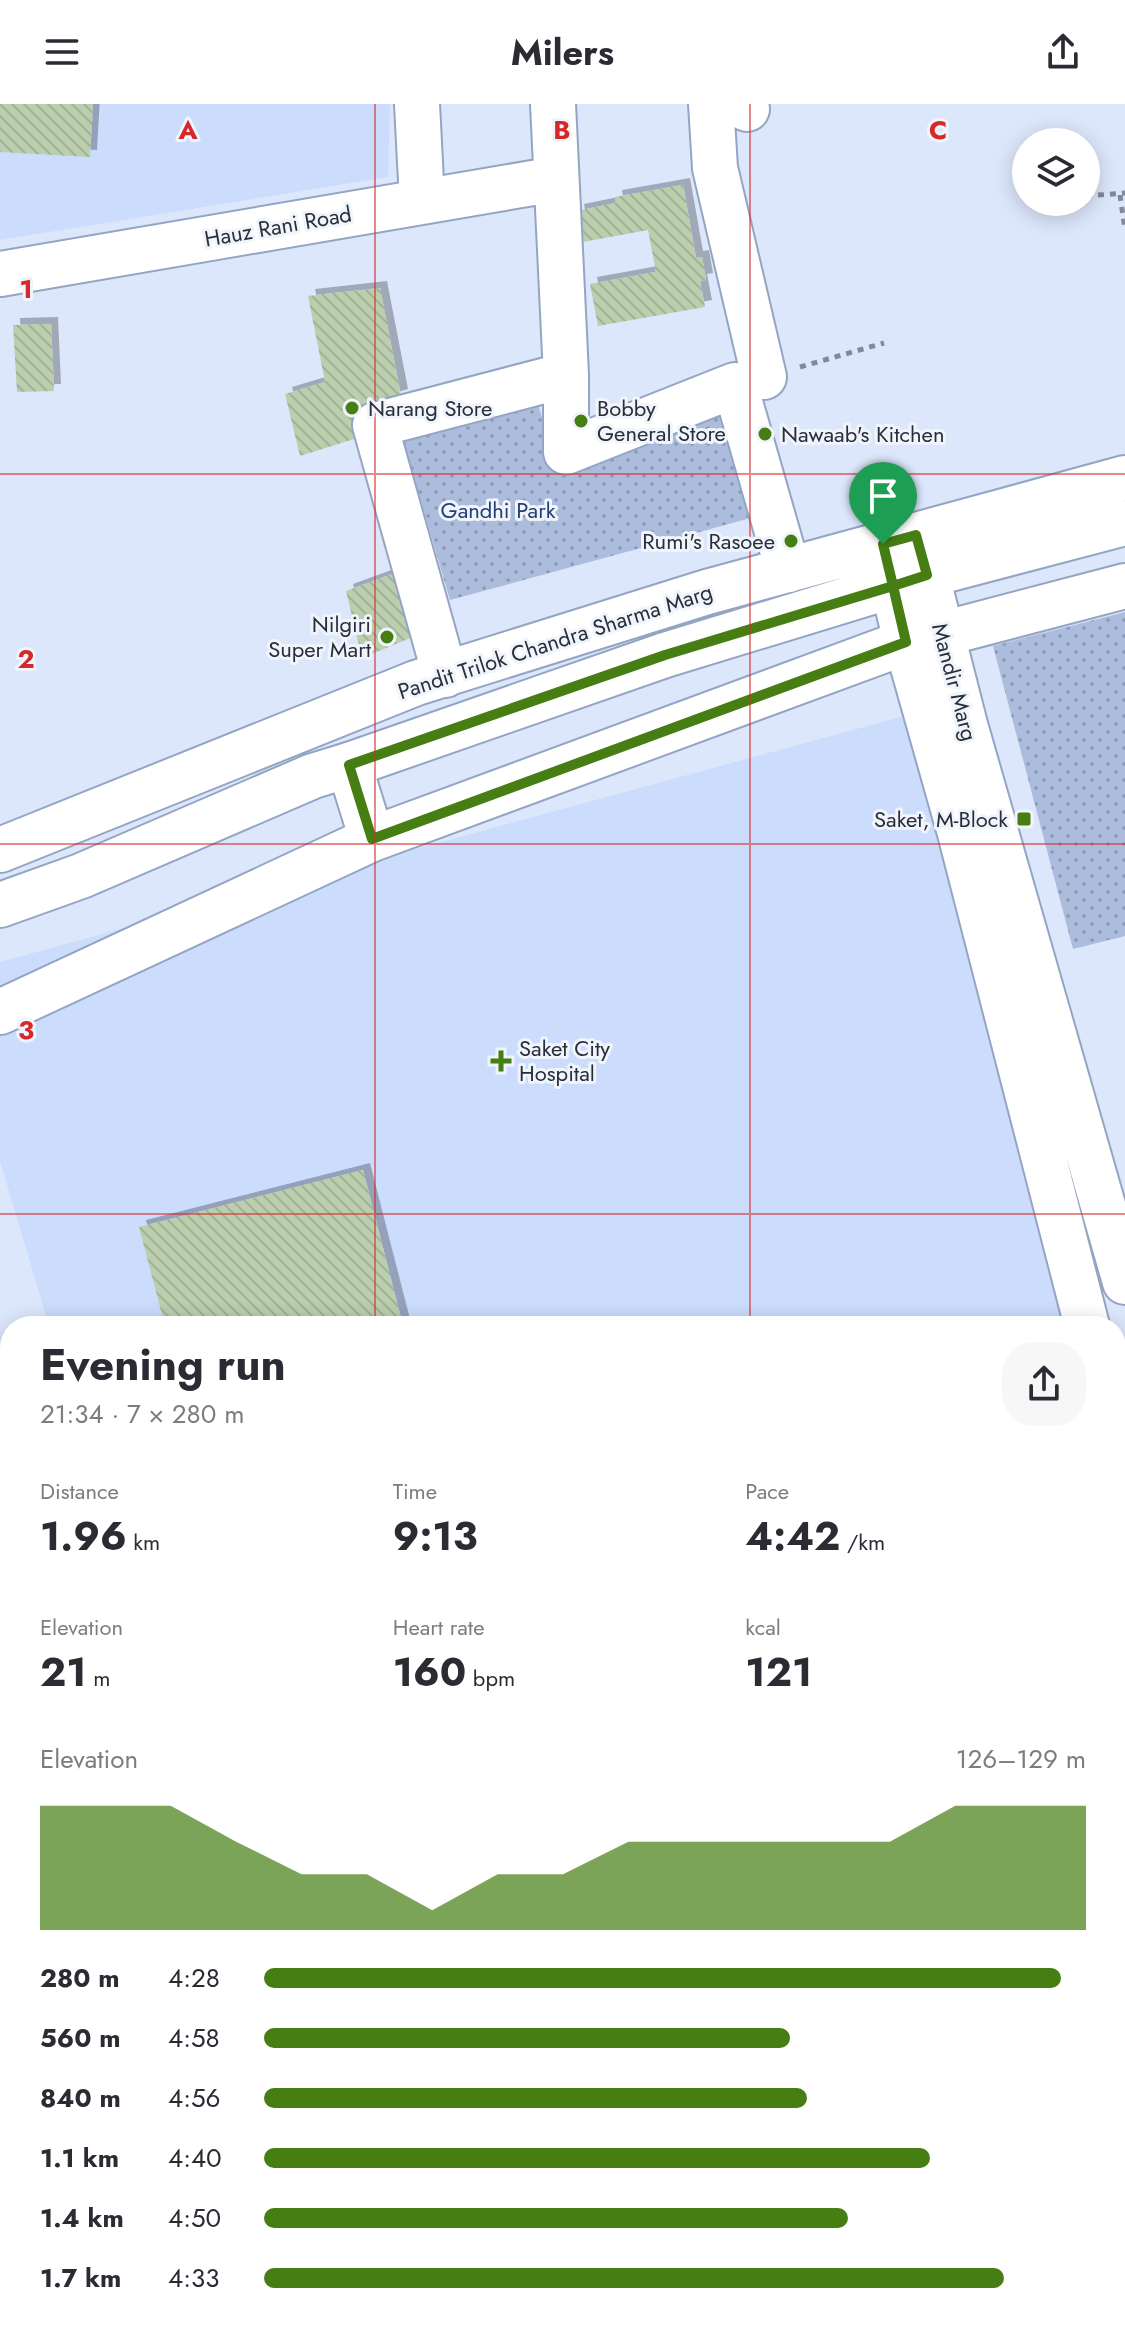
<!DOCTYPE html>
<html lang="en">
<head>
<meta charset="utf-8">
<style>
  :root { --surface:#fff; --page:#f7f7f7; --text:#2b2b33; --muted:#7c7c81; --accent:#467e14 }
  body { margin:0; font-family:Jost,sans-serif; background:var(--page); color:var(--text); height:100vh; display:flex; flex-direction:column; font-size:30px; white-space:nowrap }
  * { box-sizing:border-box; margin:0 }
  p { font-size:26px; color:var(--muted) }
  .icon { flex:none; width:44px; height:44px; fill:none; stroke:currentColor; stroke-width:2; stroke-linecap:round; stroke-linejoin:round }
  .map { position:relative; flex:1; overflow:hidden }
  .details { position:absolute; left:0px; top:1212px; width:1126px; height:1010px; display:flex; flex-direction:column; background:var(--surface); border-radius:32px 32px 0 0; box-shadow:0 4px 20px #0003 }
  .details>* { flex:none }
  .tools { position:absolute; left:1012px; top:24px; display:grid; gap:16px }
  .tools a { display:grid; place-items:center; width:88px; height:88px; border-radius:50%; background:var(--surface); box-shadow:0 4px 20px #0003; font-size:40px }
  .pin { position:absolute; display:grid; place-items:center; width:68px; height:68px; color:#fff; margin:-82px -34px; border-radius:50% 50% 50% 0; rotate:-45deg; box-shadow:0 0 8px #0007 }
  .pin .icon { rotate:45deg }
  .round { display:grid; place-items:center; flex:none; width:84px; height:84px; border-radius:32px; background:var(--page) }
  .overview { display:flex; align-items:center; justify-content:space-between; height:136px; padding:0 40px }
  h1 { font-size:44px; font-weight:700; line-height:60px }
  .metrics { display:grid; grid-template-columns:repeat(3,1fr); gap:12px; height:136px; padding:8px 40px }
  .metrics div { display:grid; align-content:center }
  .metrics b { font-size:40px; font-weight:700 }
  .metrics small { font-size:22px; font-weight:400 }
  .metrics p { font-size:22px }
  .chart { height:224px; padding:16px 40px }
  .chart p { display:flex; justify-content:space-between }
  .chart svg { width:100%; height:144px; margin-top:8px; fill:var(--accent); opacity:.7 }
  ul { padding:0 40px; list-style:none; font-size:26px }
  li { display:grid; grid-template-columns:128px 96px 1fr; align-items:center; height:60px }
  li i { height:20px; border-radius:10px; background:var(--accent) }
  header { display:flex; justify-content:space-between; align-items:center; height:104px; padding:0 40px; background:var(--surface); font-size:36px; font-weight:700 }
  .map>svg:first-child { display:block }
  .built { fill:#cbdcfc }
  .grass { fill:url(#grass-dots) }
  .garden { fill:#abbcdd }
  .building { fill:url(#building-back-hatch); filter:url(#shadow) }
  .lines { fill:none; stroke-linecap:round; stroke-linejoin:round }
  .minor-casing { stroke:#94a5c4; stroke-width:48 }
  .major-casing { stroke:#94a5c4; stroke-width:48 }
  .path { stroke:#81899a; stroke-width:5; stroke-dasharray:6 6; stroke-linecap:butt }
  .minor { stroke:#fff; stroke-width:44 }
  .major { stroke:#fff; stroke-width:44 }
  .route-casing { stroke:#fff; stroke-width:16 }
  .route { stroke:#467e14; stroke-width:10 }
  .grid { fill:none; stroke:#d62828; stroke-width:2; stroke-opacity:0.55 }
  .poi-dot { fill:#467e14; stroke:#f0f4fb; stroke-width:3 }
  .labels { text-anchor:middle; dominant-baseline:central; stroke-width:6; stroke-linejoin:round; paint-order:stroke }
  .street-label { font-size:22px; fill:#282e3b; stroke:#f0f4fb }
  .poi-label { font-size:22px; fill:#282e3b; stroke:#f0f4fb; text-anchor:start }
  .park-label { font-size:22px; fill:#223e77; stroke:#f0f4fb }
  .grid-label { font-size:26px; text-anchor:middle; font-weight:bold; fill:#d62828; stroke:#f0f4fb; stroke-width:6; stroke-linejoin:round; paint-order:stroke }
</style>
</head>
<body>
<header><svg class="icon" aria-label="menu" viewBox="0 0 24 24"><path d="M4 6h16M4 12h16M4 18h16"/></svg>Milers<svg class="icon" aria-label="share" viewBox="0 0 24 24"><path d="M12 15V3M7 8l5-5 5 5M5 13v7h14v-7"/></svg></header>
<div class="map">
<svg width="1125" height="2221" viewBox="0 0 1125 2221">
  <defs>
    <pattern id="grass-dots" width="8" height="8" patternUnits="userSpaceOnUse" patternTransform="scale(2)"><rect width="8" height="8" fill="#abbcdd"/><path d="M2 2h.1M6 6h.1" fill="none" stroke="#8b99b4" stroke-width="1.8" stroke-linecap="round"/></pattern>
    <pattern id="building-back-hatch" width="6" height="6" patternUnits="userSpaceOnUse" patternTransform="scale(2)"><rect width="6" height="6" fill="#bbcfaf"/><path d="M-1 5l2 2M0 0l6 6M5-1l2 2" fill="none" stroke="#a1b297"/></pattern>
    <filter id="shadow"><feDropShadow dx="7" dy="-7" stdDeviation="0" flood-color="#0004"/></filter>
  </defs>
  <rect width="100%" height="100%" fill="#dce7fb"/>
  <path class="built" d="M0,0H390L388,73L0,136Z
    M919,608L1065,1222H49L0,1057V858Z
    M1116,1436L1125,1474V2203L1116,2205Z
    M347,2212H1093L1062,2221H350Z"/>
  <path class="grass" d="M537,296L556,365L726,300L758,412L450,496L402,332Z
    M1125,508V832L1073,845L993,542Z"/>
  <path class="garden" d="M0,1918L10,1921V2212H347L350,2221H0Z"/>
  <path class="building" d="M0,0H93L90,53L0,48Z
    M683,81L696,154L702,153L706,176L700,177L705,203L598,222L590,180L656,168L648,126L583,138L577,107L616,99L615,93Z
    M380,184L401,292L364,303L367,331L300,352L285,290L325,278L308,192Z
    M51,220L54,287L17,288L13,221Z
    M398,468L420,530L362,554L346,487Z
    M363,1066L403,1222H165L139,1123Z"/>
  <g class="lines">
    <g class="minor-casing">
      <path id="minor" d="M417,0L422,97
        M553,0L566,271
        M711,0L715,64L764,273
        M746,0L747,5
        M0,170L556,75
        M942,530L1125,482
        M445,571L375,321L566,271V348L735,281L788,466
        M349,661L372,735
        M0,908L372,735L906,538
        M1116,1924L1125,1922"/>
    </g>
    <g class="major-casing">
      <path id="major" d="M920,445L965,621L1125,1178
        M886,454L906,538L960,729L1087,1222
        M0,746L416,579L707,488L1125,374
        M0,801L81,772L313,672L349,661L665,551L927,471L1125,419
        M1116,1337L1125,1372"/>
    </g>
    <path class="path" d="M1120,91L1125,126
      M1086,92L1125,89
      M800,263L884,239"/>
    <use href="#minor" class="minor"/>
    <use href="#major" class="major"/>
  </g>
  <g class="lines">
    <g class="route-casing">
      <path id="route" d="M883,440L893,482L665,551L349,661L372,735L906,538L893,482L927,471L916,431L883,440"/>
    </g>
    <use href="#route" class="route"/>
  </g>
  <path class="grid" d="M375,0V1222M750,0V1222M0,370H1125M0,740H1125M0,1110H1125M0,1481H10M1116,1481H1125M0,1851H10M1116,1851H1125M375,2212V2221M750,2212V2221"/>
  <g class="poi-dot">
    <circle cx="352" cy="304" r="8"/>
    <circle cx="581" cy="317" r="8"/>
    <circle cx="765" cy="330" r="8"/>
    <circle cx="791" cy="437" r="8"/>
    <circle cx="387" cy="533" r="8"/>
    <rect x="1016" y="707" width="16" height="16" rx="4"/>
    <path d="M497 945h8v8h8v8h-8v8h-8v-8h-8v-8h8z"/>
  </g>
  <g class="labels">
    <g class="street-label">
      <text transform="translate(278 122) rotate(-10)">Hauz Rani Road</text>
      <text transform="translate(555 537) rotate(-18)">Pandit Trilok Chandra Sharma Marg</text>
      <text transform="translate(955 578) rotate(75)">Mandir Marg</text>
    </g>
    <g class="poi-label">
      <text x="368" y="304">Narang Store</text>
      <text x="597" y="304">Bobby<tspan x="597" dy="25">General Store</tspan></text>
      <text x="781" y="330">Nawaab's Kitchen</text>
      <text x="775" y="437" text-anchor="end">Rumi's Rasoee</text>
      <text x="371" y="520" text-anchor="end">Nilgiri<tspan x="371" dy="25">Super Mart</tspan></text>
      <text x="1008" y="715" text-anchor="end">Saket, M-Block</text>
      <text x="519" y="944">Saket City<tspan x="519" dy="25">Hospital</tspan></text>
    </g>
    <g class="park-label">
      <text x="498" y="406">Gandhi Park</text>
    </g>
  </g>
  <g class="grid-label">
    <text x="188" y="35">A</text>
    <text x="562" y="35">B</text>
    <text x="938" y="35">C</text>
    <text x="26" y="194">1</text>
    <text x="26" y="564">2</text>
    <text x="26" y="935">3</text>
  </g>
</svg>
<div class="tools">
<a><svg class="icon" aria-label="layers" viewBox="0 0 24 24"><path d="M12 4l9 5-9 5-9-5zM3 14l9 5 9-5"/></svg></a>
</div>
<div class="pin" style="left:883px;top:440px;background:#1e9e55"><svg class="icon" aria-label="arrive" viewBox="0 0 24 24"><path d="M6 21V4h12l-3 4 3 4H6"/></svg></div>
<section class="details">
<div class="overview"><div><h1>Evening run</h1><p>21:34 · 7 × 280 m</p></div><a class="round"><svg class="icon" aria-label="share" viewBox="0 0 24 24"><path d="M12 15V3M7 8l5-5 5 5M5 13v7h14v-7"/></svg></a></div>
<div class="metrics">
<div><p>Distance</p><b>1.96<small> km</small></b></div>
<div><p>Time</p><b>9:13</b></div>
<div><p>Pace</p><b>4:42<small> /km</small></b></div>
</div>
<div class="metrics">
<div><p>Elevation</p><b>21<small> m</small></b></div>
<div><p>Heart rate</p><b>160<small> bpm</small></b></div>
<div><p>kcal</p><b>121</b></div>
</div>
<div class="chart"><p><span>Elevation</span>126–129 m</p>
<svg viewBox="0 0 160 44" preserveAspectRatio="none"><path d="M0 44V6L10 6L20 6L30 17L40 27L50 27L60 38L70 27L80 27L90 17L100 17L110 17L120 17L130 17L140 6L150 6L160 6V44z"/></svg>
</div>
<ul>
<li><b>280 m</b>4:28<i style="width:97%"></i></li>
<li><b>560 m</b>4:58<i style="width:64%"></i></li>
<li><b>840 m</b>4:56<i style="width:66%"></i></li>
<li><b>1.1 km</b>4:40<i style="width:81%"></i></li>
<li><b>1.4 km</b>4:50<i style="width:71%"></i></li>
<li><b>1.7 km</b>4:33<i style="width:90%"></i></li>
</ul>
</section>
</div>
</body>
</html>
